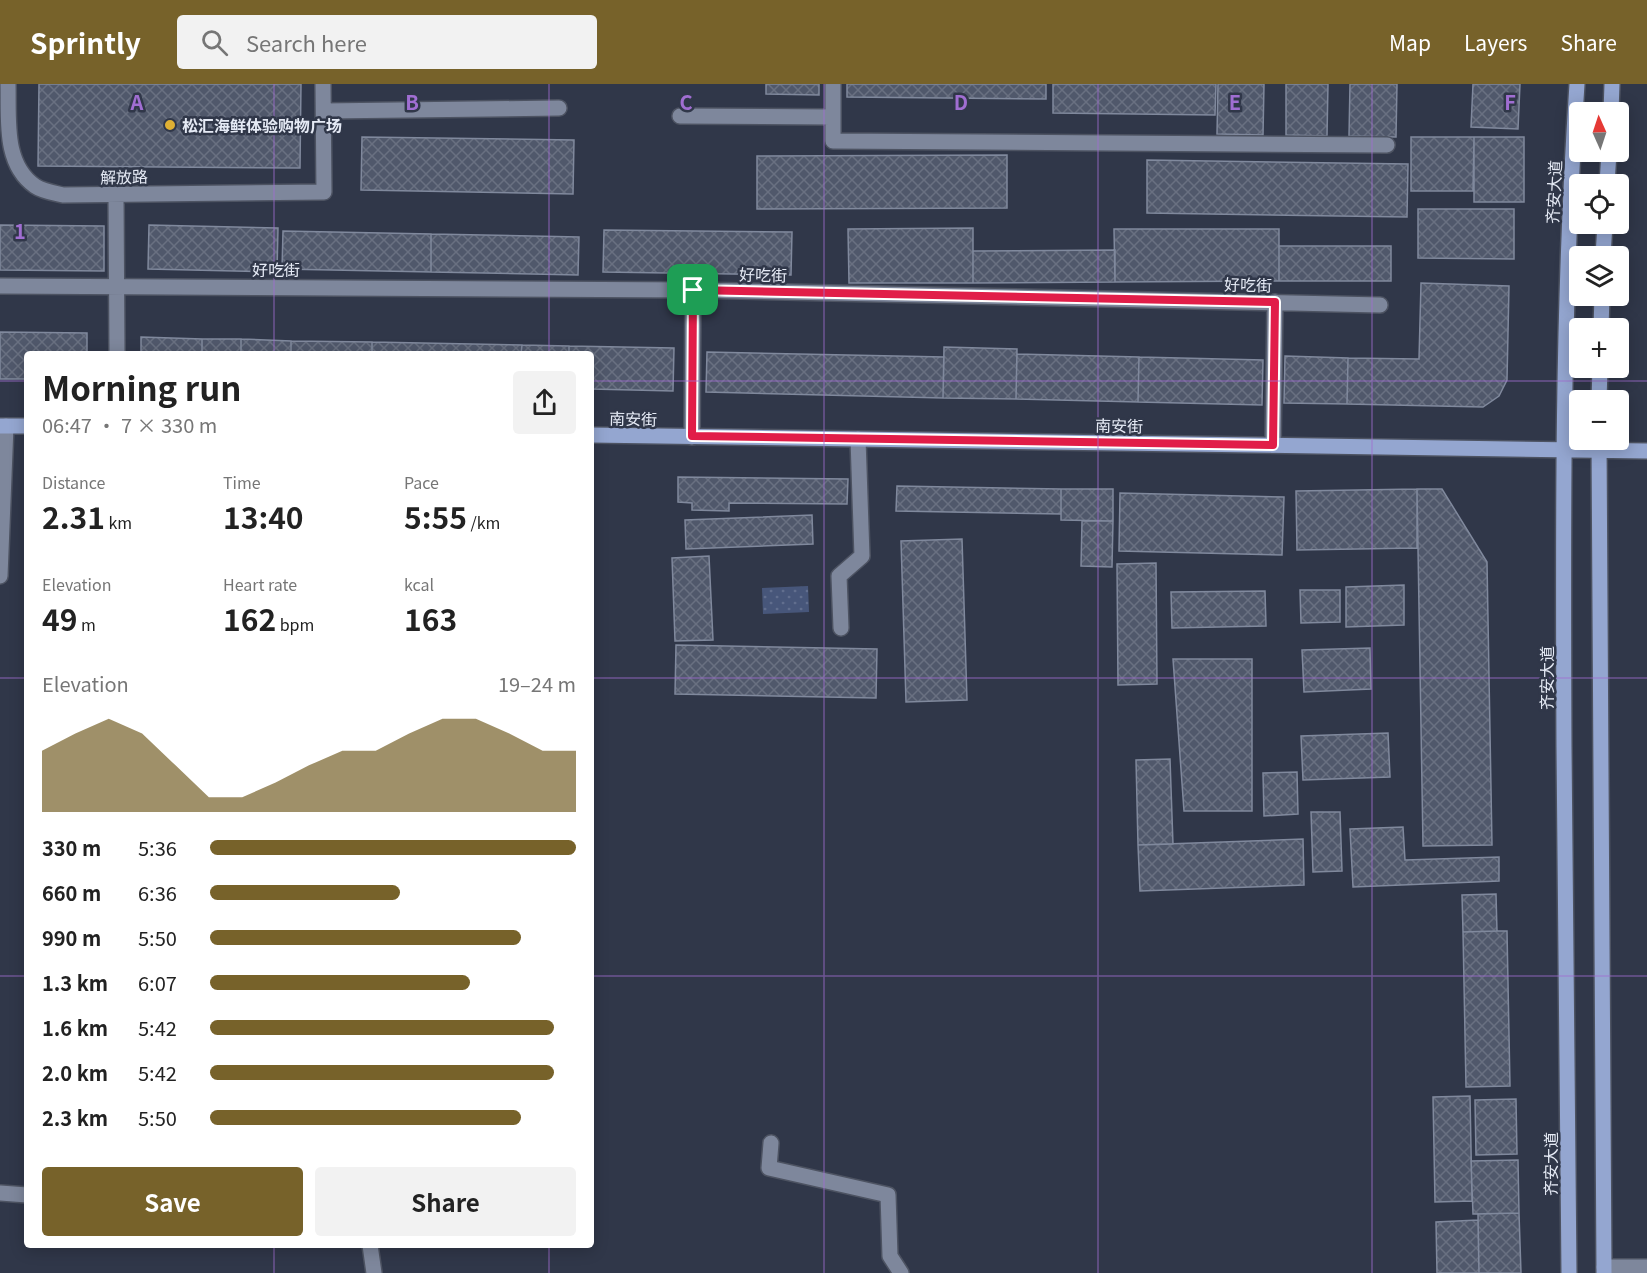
<!DOCTYPE html>
<html lang="en">
<head>
<meta charset="utf-8">
<style>
  :root { --surface:#fff; --page:#f2f2f2; --text:#222; --muted:#767676; --accent:#77622a }
  body { margin:0; font-family:Georgia,"Noto Sans SC",serif; background:var(--page); color:var(--text); height:100vh; display:flex; flex-direction:column; font-size:22px; white-space:nowrap }
  * { box-sizing:border-box; margin:0 }
  p { font-size:20px; color:var(--muted) }
  .icon { flex:none; width:33px; height:33px; fill:none; stroke:currentColor; stroke-width:2; stroke-linecap:round; stroke-linejoin:round }
  .map { position:relative; flex:1; overflow:hidden }
  .sheet { position:absolute; left:24px; top:267px; width:570px; height:897px; display:flex; flex-direction:column; background:var(--surface); border-radius:6px; box-shadow:0 3px 15px #0003 }
  .sheet>* { flex:none }
  .needle { width:39px; rotate:357deg }
  .fabs { position:absolute; left:1569px; top:18px; display:grid; gap:12px }
  .fabs a { display:grid; place-items:center; width:60px; height:60px; border-radius:6px; background:var(--surface); box-shadow:0 3px 15px #0003; font-size:30px }
  .pin { position:absolute; display:grid; place-items:center; width:51px; height:51px; color:#fff; margin:-26px; border-radius:12px; box-shadow:0 3px 9px #0006 }
  .round { display:grid; place-items:center; flex:none; width:63px; height:63px; border-radius:6px; background:var(--page) }
  .headline { display:flex; align-items:center; justify-content:space-between; height:102px; padding:0 18px }
  h1 { font-size:33px; font-weight:700; line-height:45px }
  .figures { display:grid; grid-template-columns:repeat(3,1fr); gap:9px; height:102px; padding:6px 18px }
  .figures div { display:grid; align-content:center }
  .figures b { font-size:30px; font-weight:700 }
  .figures small { font-size:16px; font-weight:400 }
  .figures p { font-size:16px }
  .chart { height:168px; padding:12px 18px }
  .chart p { display:flex; justify-content:space-between }
  .chart svg { width:100%; height:108px; margin-top:6px; fill:var(--accent); opacity:.7 }
  .cta { display:flex; gap:12px; margin-top:auto; padding:12px 18px }
  .cta a { flex:1; height:69px; border-radius:6px; background:var(--accent); color:#fff; font-size:24px; font-weight:700; line-height:69px; text-align:center }
  .cta a+a { background:var(--page); color:var(--text) }
  ul { padding:0 18px; list-style:none; font-size:20px }
  li { display:grid; grid-template-columns:96px 72px 1fr; align-items:center; height:45px }
  li i { height:15px; border-radius:8px; background:var(--accent) }
  header { display:flex; align-items:center; gap:36px; box-sizing:border-box; height:84px; padding:0 30px; background:var(--accent); color:#fff }
  header strong { font-size:28px }
  nav { display:flex; gap:33px; margin-inline-start:auto; font-size:21px }
  .search { width:420px; height:54px; background:var(--page); display:flex; align-items:center; gap:15px; box-sizing:border-box; padding:0 21px; border-radius:6px; color:var(--muted); font-size:22px }
  .map>svg:first-child { display:block }
  .grass { fill:url(#grass-dots) }
  .building { fill:url(#building-cross-hatch); stroke:#80899d; stroke-width:1.5 }
  .lines { fill:none; stroke-linecap:round; stroke-linejoin:round }
  .minor-casing { stroke:#4d5362; stroke-width:18 }
  .major-casing { stroke:#4d5362; stroke-width:18 }
  .minor { stroke:#7e879c; stroke-width:15 }
  .major { stroke:#94a6d0; stroke-width:15 }
  .route-casing { stroke:#fff; stroke-width:12 }
  .route { stroke:#e11d48; stroke-width:8 }
  .grid { fill:none; stroke:#a06ed2; stroke-width:1.5; stroke-opacity:0.55 }
  .poi-dot { fill:#dfb034; stroke:#303749; stroke-width:2 }
  .labels { text-anchor:middle; dominant-baseline:central; stroke-width:5; stroke-linejoin:round; paint-order:stroke }
  .poi-label { font-size:16px; font-weight:bold; fill:#e5eaf5; stroke:#303749; text-anchor:start }
  .street-label { font-size:16px; fill:#e5eaf5; stroke:#303749 }
  .grid-label { font-size:20px; text-anchor:middle; font-weight:bold; fill:#a06ed2; stroke:#303749; stroke-width:5; stroke-linejoin:round; paint-order:stroke }
</style>
</head>
<body>
<header>
<strong>Sprintly</strong>
<div class="search"><svg class="icon" aria-label="search" viewBox="0 0 24 24"><circle cx="10" cy="10" r="6"/><path d="M15 15l6 6"/></svg>Search here</div>
<nav><a>Map</a><a>Layers</a><a>Share</a></nav>
</header>
<div class="map">
<svg width="1647" height="1189" viewBox="0 0 1647 1189">
  <defs>
    <pattern id="grass-dots" width="8" height="8" patternUnits="userSpaceOnUse" patternTransform="scale(1.5)"><rect width="8" height="8" fill="#47567a"/><path d="M2 2h.1M6 6h.1" fill="none" stroke="#616e8e" stroke-width="1.8" stroke-linecap="round"/></pattern>
    <pattern id="building-cross-hatch" width="8" height="8" patternUnits="userSpaceOnUse" patternTransform="scale(1.5)"><rect width="8" height="8" fill="#50586b"/><path d="M0 0l8 8M0 8l8-8" fill="none" stroke="#697081"/></pattern>
  </defs>
  <rect width="100%" height="100%" fill="#303749"/>
  <path class="grass" d="M808,502L809,528L763,530L762,504Z"/>
  <path class="building" d="M39,0H301L300,84L38,82Z
    M766,0H819V11L766,10Z
    M847,0H1046V15L847,13Z
    M1053,0H1216L1215,31L1053,29Z
    M1218,0H1264L1263,51L1217,50Z
    M1286,0H1328L1327,52L1286,51Z
    M1350,0H1397L1396,53L1349,52Z
    M1473,0H1520L1518,45L1471,43Z
    M362,53L574,56L573,110L361,106Z
    M1411,53H1474L1473,107H1411Z
    M1474,53H1524V118H1474Z
    M1007,71V124L757,125V72Z
    M1147,76L1408,80L1407,133L1147,129Z
    M1418,125H1514V175L1418,174Z
    M0,141L104,142V187L0,186Z
    M149,141L278,144L277,188L148,185Z
    M973,144V199H849L848,145Z
    M1114,145H1279V197L1115,198Z
    M604,146L792,148L791,191L603,188Z
    M283,147L431,150V188L282,185Z
    M431,150L579,153L578,191L431,188Z
    M1279,162H1391V197H1279Z
    M1115,166V198L973,199V167Z
    M1421,199L1509,202L1507,296L1499,312L1483,323L1347,320L1348,274L1419,275Z
    M0,248L87,249V270H27V295H0Z
    M141,253L202,255V270H141Z
    M202,255H241V270H202Z
    M241,255L291,257V270H241Z
    M291,257L372,258V270H291Z
    M372,258L522,261L521,270H372Z
    M522,261L569,262V270H521Z
    M569,262L674,264L673,307L591,305V270H569Z
    M944,263L1017,265L1016,315L943,314Z
    M707,268L944,273L943,314L706,308Z
    M1017,270L1139,273L1138,318L1016,315Z
    M1285,272L1348,274L1347,320L1284,319Z
    M1139,273L1263,276L1262,321L1138,318Z
    M678,393L848,395L847,420L729,419V427L692,426V419L678,418Z
    M897,402L1061,405V430L896,427Z
    M1061,405H1113V437L1061,436Z
    M1417,405V464L1297,466L1296,407Z
    M1417,405H1442L1487,478L1492,761L1423,762Z
    M1120,409L1284,413L1282,471L1119,467Z
    M812,431L813,460L686,465L685,436Z
    M1082,437H1113L1112,483L1081,482Z
    M962,455L967,616L906,618L901,457Z
    M709,472L713,556L675,557L672,474Z
    M1156,479L1157,600L1118,601L1117,480Z
    M1404,501V541L1346,543V503Z
    M1300,506H1340V538L1301,539Z
    M1265,507L1266,542L1172,544L1171,508Z
    M676,561L877,565L876,614L675,610Z
    M1370,564L1371,605L1304,608L1302,566Z
    M1173,575H1252V727H1184Z
    M1388,649L1390,693L1303,696L1301,652Z
    M1170,675L1173,760L1138,761L1136,676Z
    M1297,688L1298,730L1264,732L1263,689Z
    M1311,728H1340L1342,787L1313,788Z
    M1403,743L1405,776L1499,773V797L1353,803L1350,745Z
    M1303,755L1304,801L1140,807L1138,761Z
    M1496,810L1497,847L1463,848L1462,811Z
    M1497,847H1507L1510,1002L1466,1003L1463,848Z
    M1470,1012L1472,1117L1435,1118L1433,1013Z
    M1516,1015L1517,1070L1476,1071L1475,1016Z
    M1518,1076L1519,1129L1473,1130L1471,1077Z
    M1519,1129L1521,1189H1479L1478,1130Z
    M1478,1136L1479,1189H1437L1436,1138Z"/>
  <g class="lines">
    <g class="minor-casing">
      <path id="minor" d="M8,0C9,34 3,80 35,102C42,107 54,109 63,111L324,108L323,0
        M833,0V57L1387,61
        M324,27L559,24
        M680,32L833,33
        M116,111L117,270
        M0,202L693,206L1380,221
        M692,353L693,206
        M1273,361L1275,218
        M0,492L6,342
        M841,544L839,492L862,472L858,355
        M771,1059L769,1084L888,1111L890,1172L901,1189
        M0,1109L27,1111
        M370,1161L374,1189
        M1604,1183H1647"/>
    </g>
    <g class="major-casing">
      <path id="major" d="M1611,28L1612,0
        M1607,100L1609,68
        M1603,172L1605,140
        M1601,244L1602,212
        M1599,316L1600,284
        M0,342H27
        M591,351L1647,367
        M1599,356L1604,1189
        M1569,1189C1567,1014 1566,838 1564,663C1563,442 1562,221 1577,0"/>
    </g>
    <use href="#minor" class="minor"/>
    <use href="#major" class="major"/>
  </g>
  <g class="lines">
    <g class="route-casing">
      <path id="route" d="M693,206L1275,218L1273,361L692,352Z"/>
    </g>
    <use href="#route" class="route"/>
  </g>
  <path class="grid" d="M274,0V270M549,0V270M824,0V1189M1098,0V1189M1372,0V1189M0,297H27M591,297H1647M0,594H27M591,594H1647M0,892H27M591,892H1647M274,1161V1189M549,1161V1189"/>
  <circle class="poi-dot" cx="170" cy="41" r="6"/>
  <g class="labels">
    <g class="poi-label">
      <text x="182" y="41">松汇海鲜体验购物广场</text>
    </g>
    <g class="street-label">
      <text transform="translate(124 92) rotate(-1)">解放路</text>
      <text transform="translate(1553 108) rotate(-87)">齐安大道</text>
      <text x="276" y="185">好吃街</text>
      <text transform="translate(763 190) rotate(1)">好吃街</text>
      <text transform="translate(1248 200) rotate(1)">好吃街</text>
      <text transform="translate(633 334) rotate(1)">南安街</text>
      <text transform="translate(1119 341) rotate(1)">南安街</text>
      <text transform="translate(1546 594) rotate(-90)">齐安大道</text>
      <text transform="translate(1550 1080) rotate(-90)">齐安大道</text>
    </g>
  </g>
  <g class="grid-label">
    <text x="137" y="26">A</text>
    <text x="412" y="26">B</text>
    <text x="686" y="26">C</text>
    <text x="961" y="26">D</text>
    <text x="1235" y="26">E</text>
    <text x="1510" y="26">F</text>
    <text x="20" y="155">1</text>
  </g>
</svg>
<div class="fabs">
<a><svg class="needle" viewBox="-14 -14 28 28"><path d="M0-13l5 13h-10z" fill="#e53935"/><path d="M0 13l5-13h-10z" fill="#767676"/></svg></a>
<a><svg class="icon" aria-label="locate" viewBox="0 0 24 24"><circle cx="12" cy="12" r="6"/><path d="M12 2v4M12 18v4M2 12h4M18 12h4"/></svg></a>
<a><svg class="icon" aria-label="layers" viewBox="0 0 24 24"><path d="M12 4l9 5-9 5-9-5zM3 14l9 5 9-5"/></svg></a>
<a>+</a>
<a>−</a>
</div>
<div class="pin" style="left:693px;top:206px;background:#1e9e55"><svg class="icon" aria-label="arrive" viewBox="0 0 24 24"><path d="M6 21V4h12l-3 4 3 4H6"/></svg></div>
<section class="sheet">
<div class="headline"><div><h1>Morning run</h1><p>06:47 · 7 × 330 m</p></div><a class="round"><svg class="icon" aria-label="share" viewBox="0 0 24 24"><path d="M12 15V3M7 8l5-5 5 5M5 13v7h14v-7"/></svg></a></div>
<div class="figures">
<div><p>Distance</p><b>2.31<small> km</small></b></div>
<div><p>Time</p><b>13:40</b></div>
<div><p>Pace</p><b>5:55<small> /km</small></b></div>
</div>
<div class="figures">
<div><p>Elevation</p><b>49<small> m</small></b></div>
<div><p>Heart rate</p><b>162<small> bpm</small></b></div>
<div><p>kcal</p><b>163</b></div>
</div>
<div class="chart"><p><span>Elevation</span>19–24 m</p>
<svg viewBox="0 0 160 44" preserveAspectRatio="none"><path d="M0 44V19L10 12L20 6L30 12L40 25L50 38L60 38L70 32L80 25L90 19L100 19L110 12L120 6L130 6L140 12L150 19L160 19V44z"/></svg>
</div>
<ul>
<li><b>330 m</b>5:36<i style="width:100%"></i></li>
<li><b>660 m</b>6:36<i style="width:52%"></i></li>
<li><b>990 m</b>5:50<i style="width:85%"></i></li>
<li><b>1.3 km</b>6:07<i style="width:71%"></i></li>
<li><b>1.6 km</b>5:42<i style="width:94%"></i></li>
<li><b>2.0 km</b>5:42<i style="width:94%"></i></li>
<li><b>2.3 km</b>5:50<i style="width:85%"></i></li>
</ul>
<div class="cta"><a>Save</a><a>Share</a></div>
</section>
</div>
</body>
</html>
